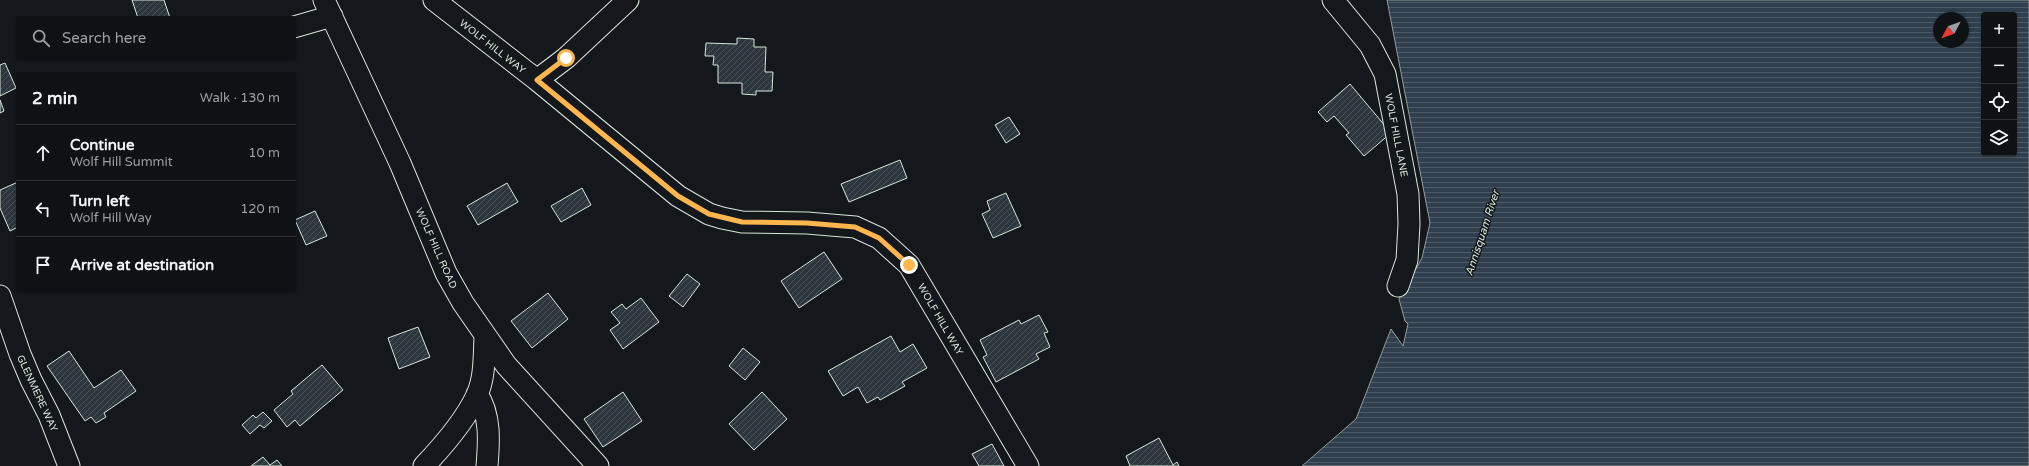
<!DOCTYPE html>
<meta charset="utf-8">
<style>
:root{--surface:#0f1215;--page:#1d2022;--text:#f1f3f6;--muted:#9b9ea0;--line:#2f3234}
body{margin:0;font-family:"Varela Round",sans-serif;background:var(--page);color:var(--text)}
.controls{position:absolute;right:12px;top:12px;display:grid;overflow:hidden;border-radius:4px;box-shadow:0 1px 3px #0004}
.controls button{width:36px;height:36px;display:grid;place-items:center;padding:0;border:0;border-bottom:1px solid var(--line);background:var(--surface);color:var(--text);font:20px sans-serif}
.compass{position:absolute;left:1933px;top:12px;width:36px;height:36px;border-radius:50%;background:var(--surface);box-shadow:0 1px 3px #0004;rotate:229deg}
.stop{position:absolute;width:12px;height:12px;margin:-9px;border:3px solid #ffb74d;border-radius:50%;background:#fff}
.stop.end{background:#ffb74d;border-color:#fff;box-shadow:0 1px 4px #0008}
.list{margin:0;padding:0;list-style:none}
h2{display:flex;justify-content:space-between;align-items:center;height:52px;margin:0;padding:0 16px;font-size:17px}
h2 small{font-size:13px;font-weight:400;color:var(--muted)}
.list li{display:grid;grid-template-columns:26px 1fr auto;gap:12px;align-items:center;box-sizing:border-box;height:56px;padding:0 16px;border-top:1px solid var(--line)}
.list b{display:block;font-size:15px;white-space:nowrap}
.list p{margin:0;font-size:13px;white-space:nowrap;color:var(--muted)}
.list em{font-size:13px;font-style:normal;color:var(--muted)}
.icon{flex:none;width:22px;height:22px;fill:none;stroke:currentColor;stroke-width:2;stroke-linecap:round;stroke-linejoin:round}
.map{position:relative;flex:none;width:2029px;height:466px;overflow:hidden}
.search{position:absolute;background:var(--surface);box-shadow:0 1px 3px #0004;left:16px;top:16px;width:280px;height:44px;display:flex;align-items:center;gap:10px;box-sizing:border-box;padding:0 14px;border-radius:4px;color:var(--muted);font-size:15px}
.panel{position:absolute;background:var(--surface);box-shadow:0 1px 3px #0004;left:16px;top:72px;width:280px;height:220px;border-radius:4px}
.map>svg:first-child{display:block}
</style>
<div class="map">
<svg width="2029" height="466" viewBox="0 0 2029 466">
<defs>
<pattern id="water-rules" width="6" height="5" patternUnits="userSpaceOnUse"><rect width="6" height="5" fill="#2f3f4d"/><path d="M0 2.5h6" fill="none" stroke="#4c5b66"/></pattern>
<pattern id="building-hatch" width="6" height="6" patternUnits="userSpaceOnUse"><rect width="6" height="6" fill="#2c363c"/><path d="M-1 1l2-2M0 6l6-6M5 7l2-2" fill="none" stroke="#4a5358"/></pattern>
</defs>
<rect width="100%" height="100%" fill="#14181c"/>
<path fill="url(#water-rules)" stroke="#939e99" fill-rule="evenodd" d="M1387,0H2029V466H1302L1356,419L1391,329L1403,346L1408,324L1405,321L1399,299L1422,258L1430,223ZM1984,15H2014V153H1984ZM1939,18H1963V42H1939Z"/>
<path fill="url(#building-hatch)" stroke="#d8e6dc" d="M132,0H164L170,18H138Z
M737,38L754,39V47H766L765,72H773L772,91H756V95L742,94V83H718V65H713L714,56H705L706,43L737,44Z
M5,63L16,88L0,96V65Z
M1350,84L1391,133L1364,156L1346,135L1349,133L1334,116L1327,122L1318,112Z
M0,100L4,111L0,113Z
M1009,117L1020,134L1006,143L995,125Z
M900,160L907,178L849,202L841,184Z
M18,182V227L10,231L0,208V190Z
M507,183L518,202L478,225L467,206Z
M582,188L591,205L561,222L551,206Z
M1006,193L1021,226L993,238L982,214L990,210L987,201Z
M315,211L327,236L306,245L295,220Z
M824,252L842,279L799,308L781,281Z
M687,274L700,284L683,307L669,296Z
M548,293L568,319L532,348L511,321Z
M641,298L659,322L623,349L610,330L620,323L611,312L622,304L626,309Z
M1039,315L1048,332L1044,333L1050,347L1036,354L1039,359L996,382L983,357L987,355L980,340L1019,320L1021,324Z
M418,327L430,357L399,369L388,338Z
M891,336L900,352L913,344L927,368L902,382L905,386L880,400L878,397L867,403L858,387L843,396L828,371Z
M743,348L760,362L745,380L729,366Z
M69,351L94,388L121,370L136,391L104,413L106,417L96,423L91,417L85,421L47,366Z
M322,365L343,390L300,426L295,420L287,427L274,410L293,394L291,391Z
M623,392L642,421L603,447L584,419Z
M762,392L787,419L754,450L729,424Z
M263,412L272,421L264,428L260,425L250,434L242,425L253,415L256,418Z
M1159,438L1173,465L1177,462L1179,466H1130L1126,456Z
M992,444L1004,466H979L972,454Z
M263,457L270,465L277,460L282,466H251Z"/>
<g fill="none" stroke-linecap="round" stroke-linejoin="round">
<defs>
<path id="street" d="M324,0L400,163L446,273L463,303L506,365L598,466
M434,0L537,80L678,196L709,214L722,218L742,222L807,223L855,227L879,238L909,265L1028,466
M1333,0L1370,45L1385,74L1408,194L1409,224L1407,260L1398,286
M294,27L332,16
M537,80L566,58L628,0
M0,296L20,354L31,380L49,415L69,466
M477,394C491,415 489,442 487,466
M424,466C444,445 465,421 477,395C485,377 484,356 485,337"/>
</defs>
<use href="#street" stroke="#d8e6dc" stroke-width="23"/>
<use href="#street" stroke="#14181c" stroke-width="21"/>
</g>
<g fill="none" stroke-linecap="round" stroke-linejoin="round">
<path stroke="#ffb74d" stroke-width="5" d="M566,58L537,80L678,196L709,214L742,222L807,223L855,227L879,238L909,265"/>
</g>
<g text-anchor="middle" stroke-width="3" stroke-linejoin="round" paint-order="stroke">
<g font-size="10" fill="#d8e6dc" stroke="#14181c">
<text transform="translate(493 46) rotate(38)" y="4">WOLF HILL WAY</text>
<text transform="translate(1397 135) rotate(79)" y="4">WOLF HILL LANE</text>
<text transform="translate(437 248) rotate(66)" y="4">WOLF HILL ROAD</text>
<text transform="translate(941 319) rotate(60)" y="4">WOLF HILL WAY</text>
<text transform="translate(38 393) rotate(65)" y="4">GLENMERE WAY</text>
</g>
<g font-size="11" font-style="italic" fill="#d8e6dc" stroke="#14181c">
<text transform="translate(1482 233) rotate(-72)" y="4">Annisquam River</text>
</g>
</g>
</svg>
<div class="controls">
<button>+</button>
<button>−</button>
<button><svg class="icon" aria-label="locate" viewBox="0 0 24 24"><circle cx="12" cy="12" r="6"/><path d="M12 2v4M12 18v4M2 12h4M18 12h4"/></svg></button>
<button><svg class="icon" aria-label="layers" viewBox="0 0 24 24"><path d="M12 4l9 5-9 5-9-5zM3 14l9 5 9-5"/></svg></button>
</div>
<svg class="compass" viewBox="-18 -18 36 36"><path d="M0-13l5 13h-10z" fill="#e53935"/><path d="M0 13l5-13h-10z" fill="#9b9ea0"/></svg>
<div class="stop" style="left:566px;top:58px"></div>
<div class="stop end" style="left:909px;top:265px"></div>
<div class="search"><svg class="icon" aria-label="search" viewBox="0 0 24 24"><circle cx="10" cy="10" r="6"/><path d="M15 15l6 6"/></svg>Search here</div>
<section class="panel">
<h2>2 min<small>Walk · 130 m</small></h2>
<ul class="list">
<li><svg class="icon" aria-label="ahead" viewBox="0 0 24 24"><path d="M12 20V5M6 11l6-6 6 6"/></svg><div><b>Continue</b><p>Wolf Hill Summit</p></div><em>10 m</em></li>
<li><svg class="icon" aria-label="left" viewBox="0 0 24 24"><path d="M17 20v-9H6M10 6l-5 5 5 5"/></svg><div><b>Turn left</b><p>Wolf Hill Way</p></div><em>120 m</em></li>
<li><svg class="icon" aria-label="arrive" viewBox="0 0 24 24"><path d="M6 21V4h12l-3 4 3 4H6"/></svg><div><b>Arrive at destination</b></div></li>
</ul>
</section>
</div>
